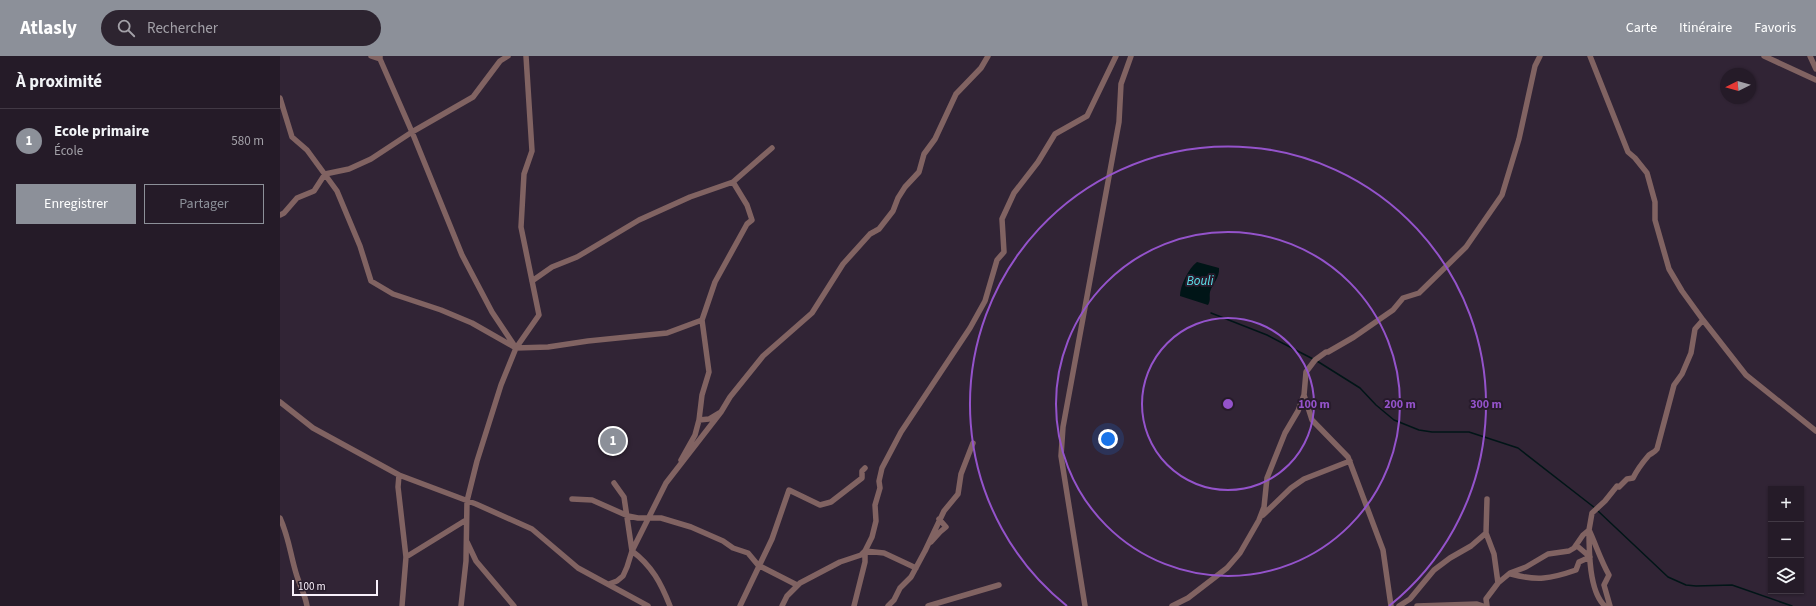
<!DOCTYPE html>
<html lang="fr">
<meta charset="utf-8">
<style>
:root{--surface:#251b28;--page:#2d2430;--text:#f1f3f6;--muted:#a3a1a8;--line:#423945;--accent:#8c9099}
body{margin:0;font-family:"Source Sans 3",sans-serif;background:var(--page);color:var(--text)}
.controls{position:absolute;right:12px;bottom:12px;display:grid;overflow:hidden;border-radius:0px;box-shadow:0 1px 3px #0004}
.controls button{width:36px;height:36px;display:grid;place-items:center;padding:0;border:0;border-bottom:1px solid var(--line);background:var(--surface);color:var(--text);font:20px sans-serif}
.compass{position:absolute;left:1440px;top:12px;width:36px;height:36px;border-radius:50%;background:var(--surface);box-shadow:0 1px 3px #0004;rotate:265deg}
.scale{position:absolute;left:12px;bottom:10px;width:86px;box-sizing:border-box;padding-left:4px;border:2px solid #f8f0fb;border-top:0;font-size:11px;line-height:14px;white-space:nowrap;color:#f8f0fb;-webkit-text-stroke:3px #271b2b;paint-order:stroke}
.you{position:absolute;left:828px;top:383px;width:14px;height:14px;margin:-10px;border:3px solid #fff;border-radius:50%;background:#1a73e8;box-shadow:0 0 0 6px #1a73e833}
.badge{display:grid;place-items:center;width:26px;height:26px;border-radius:50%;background:var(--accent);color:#fff;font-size:13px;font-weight:700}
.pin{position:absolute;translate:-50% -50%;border:2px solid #fff;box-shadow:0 1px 4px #0006}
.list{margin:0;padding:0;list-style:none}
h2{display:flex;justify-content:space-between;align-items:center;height:52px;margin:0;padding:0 16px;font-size:17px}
h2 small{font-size:13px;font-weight:400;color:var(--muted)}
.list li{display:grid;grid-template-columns:26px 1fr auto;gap:12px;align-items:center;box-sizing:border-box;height:64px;padding:0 16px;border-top:1px solid var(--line)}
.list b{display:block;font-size:15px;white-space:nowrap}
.list p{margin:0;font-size:13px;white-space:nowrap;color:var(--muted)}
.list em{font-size:13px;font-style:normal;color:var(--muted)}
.actions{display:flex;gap:8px;padding:12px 16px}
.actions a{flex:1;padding:9px 0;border:1px solid var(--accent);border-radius:0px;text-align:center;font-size:14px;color:var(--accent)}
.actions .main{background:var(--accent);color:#fff}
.icon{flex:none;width:22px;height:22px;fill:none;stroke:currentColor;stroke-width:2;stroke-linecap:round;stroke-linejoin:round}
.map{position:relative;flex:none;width:1536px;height:550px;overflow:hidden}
header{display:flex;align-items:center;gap:24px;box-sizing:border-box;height:56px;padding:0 20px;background:var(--accent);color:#fff}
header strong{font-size:19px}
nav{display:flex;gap:22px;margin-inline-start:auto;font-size:14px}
.search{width:280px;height:36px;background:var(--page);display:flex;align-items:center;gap:10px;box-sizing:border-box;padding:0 14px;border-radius:22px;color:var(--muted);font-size:15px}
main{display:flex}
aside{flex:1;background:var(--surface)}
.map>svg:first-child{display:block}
</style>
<header>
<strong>Atlasly</strong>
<div class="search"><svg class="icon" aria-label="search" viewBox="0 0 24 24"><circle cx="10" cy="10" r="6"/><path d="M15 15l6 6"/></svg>Rechercher</div>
<nav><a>Carte</a><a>Itinéraire</a><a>Favoris</a></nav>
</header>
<main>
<aside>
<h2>À proximité<small></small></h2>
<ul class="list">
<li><span class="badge">1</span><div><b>Ecole primaire</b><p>École</p></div><em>580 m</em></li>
</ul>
<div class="actions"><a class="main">Enregistrer</a><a>Partager</a></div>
</aside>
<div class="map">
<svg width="1536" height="550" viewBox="0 0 1536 550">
<rect width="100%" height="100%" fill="#312435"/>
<path fill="#001517" d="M917,206L939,212C940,222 932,228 930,236C929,241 931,244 928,249L900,240C900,230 908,213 917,206Z"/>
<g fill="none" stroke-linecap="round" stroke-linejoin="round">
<path stroke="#001517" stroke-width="1.5" d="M931,257L987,279L1033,303
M1037,305L1080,332L1096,349L1114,364L1139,374L1152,376H1189L1238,392L1315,452
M1318,455L1388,521L1406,529L1416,530L1452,529L1512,550"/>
<path stroke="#816362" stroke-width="5.5" d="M91,0L100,3
M100,0V3L132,76L182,199L212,256L236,292L221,329L197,405L187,445L186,505L181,550
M1484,0L1536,24
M1530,0L1536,13
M0,42L12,81L27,94L57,135L80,190L91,225L113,238L161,254L192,267L236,292L268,291L308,285L387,277L422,264
M0,159L4,157L17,142L34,135L45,118L69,113L91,103L132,76L193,41L220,5L228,0
M252,225L272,211L297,201L359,164L410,141L453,126L492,92
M1423,264L1466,319L1536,375
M236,292L259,259L241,171L244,118L252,95L246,0
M1024,339L1032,364L1068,401L1103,494L1111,550
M0,346L33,372L119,419L196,448L252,473L298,512L368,550
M419,364L429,363L439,357
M401,404L415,379L419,364L422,339L429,316L422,264L435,226L467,168L472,164L467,149L453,126
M119,419L118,431L126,501L122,550
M334,427L344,441L352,495C372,510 381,527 390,550
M292,443L312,444L348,460L358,462H381L411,471L443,485L453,492L468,497L478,509L517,529
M1207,443L1206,477L1214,498L1218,527L1206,543L1207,550
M983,459L1011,432L1024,423L1070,405
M0,462C9,482 10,497 16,517C19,528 25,538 27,550
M187,486L196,505L234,550
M651,486L660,476L666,471L659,463
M645,495L664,455L678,438L681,418L693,387
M126,501L186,464
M1231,518C1257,525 1270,523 1296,514L1299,506L1310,501L1296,489
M1218,527L1230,517L1246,511L1268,498L1289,495L1294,492L1303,479L1309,474L1312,457L1325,445L1337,430L1339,431L1347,423L1353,422C1357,414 1363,406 1369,399C1372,397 1375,396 1377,393L1394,329L1402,318L1411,297L1415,273L1423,264L1402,235L1389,213L1375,164V146L1367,117L1355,102L1348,96L1310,0
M329,528L337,525L343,520L347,511L352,495L386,427L441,356L450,341L483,300L532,257L563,208L590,178L599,173L613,155L618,142L625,131L639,116L644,98L655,83L676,38L701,12L708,0
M460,550L492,483L509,434L540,449L551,446L582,422V415L585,412
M502,550L507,540L520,527L560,506L581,499L585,495L592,481L596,465L595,449L600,432L599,425L602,412L621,376L690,272L705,245L717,204L724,196L722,163L734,137L758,106L775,78L807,60L836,0
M574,550L585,506V495L604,497L636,512
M608,550L614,544L620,532L631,521L646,493
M648,550L719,529
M805,550L781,400L783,371L839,66L841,28L851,0
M892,550L908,542L947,512L960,497L979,464L984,451L987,422L1005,377L1018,355L1024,339L1026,316L1035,304L1046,296H1048L1074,281L1113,254L1123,242L1139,237L1186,191L1222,139L1239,83L1255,10L1260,0
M1119,550L1130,543L1154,514L1170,502L1191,490L1206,477
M1137,550L1197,548L1203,550
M1325,550C1309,536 1309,495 1309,474C1316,489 1321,505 1329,519L1324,529L1330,550"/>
</g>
<g fill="none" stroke="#9453cb" stroke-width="2">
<circle cx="948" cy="348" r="86"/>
<circle cx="948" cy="348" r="172"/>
<path d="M787 550A258 258 0 1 1 1109 550"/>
</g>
<g text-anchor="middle" stroke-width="4" stroke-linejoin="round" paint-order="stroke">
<g font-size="13" font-style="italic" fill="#5ae1ea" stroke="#271b2b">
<text x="920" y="229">Bouli</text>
</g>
</g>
<circle cx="948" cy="348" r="6" fill="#9453cb" stroke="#271b2b" stroke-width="2"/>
<g font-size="12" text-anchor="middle" font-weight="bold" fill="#9453cb" stroke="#271b2b" stroke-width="4" stroke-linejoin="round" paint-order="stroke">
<text x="1034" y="352">100 m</text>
<text x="1120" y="352">200 m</text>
<text x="1206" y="352">300 m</text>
</g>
</svg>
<div class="controls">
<button>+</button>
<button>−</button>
<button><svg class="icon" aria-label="layers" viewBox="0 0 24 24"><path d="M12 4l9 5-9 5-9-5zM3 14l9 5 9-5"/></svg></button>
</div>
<svg class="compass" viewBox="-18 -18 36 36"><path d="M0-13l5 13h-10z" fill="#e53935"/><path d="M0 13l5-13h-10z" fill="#a3a1a8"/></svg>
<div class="scale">100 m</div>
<div class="you"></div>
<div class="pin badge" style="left:333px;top:385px">1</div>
</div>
</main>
